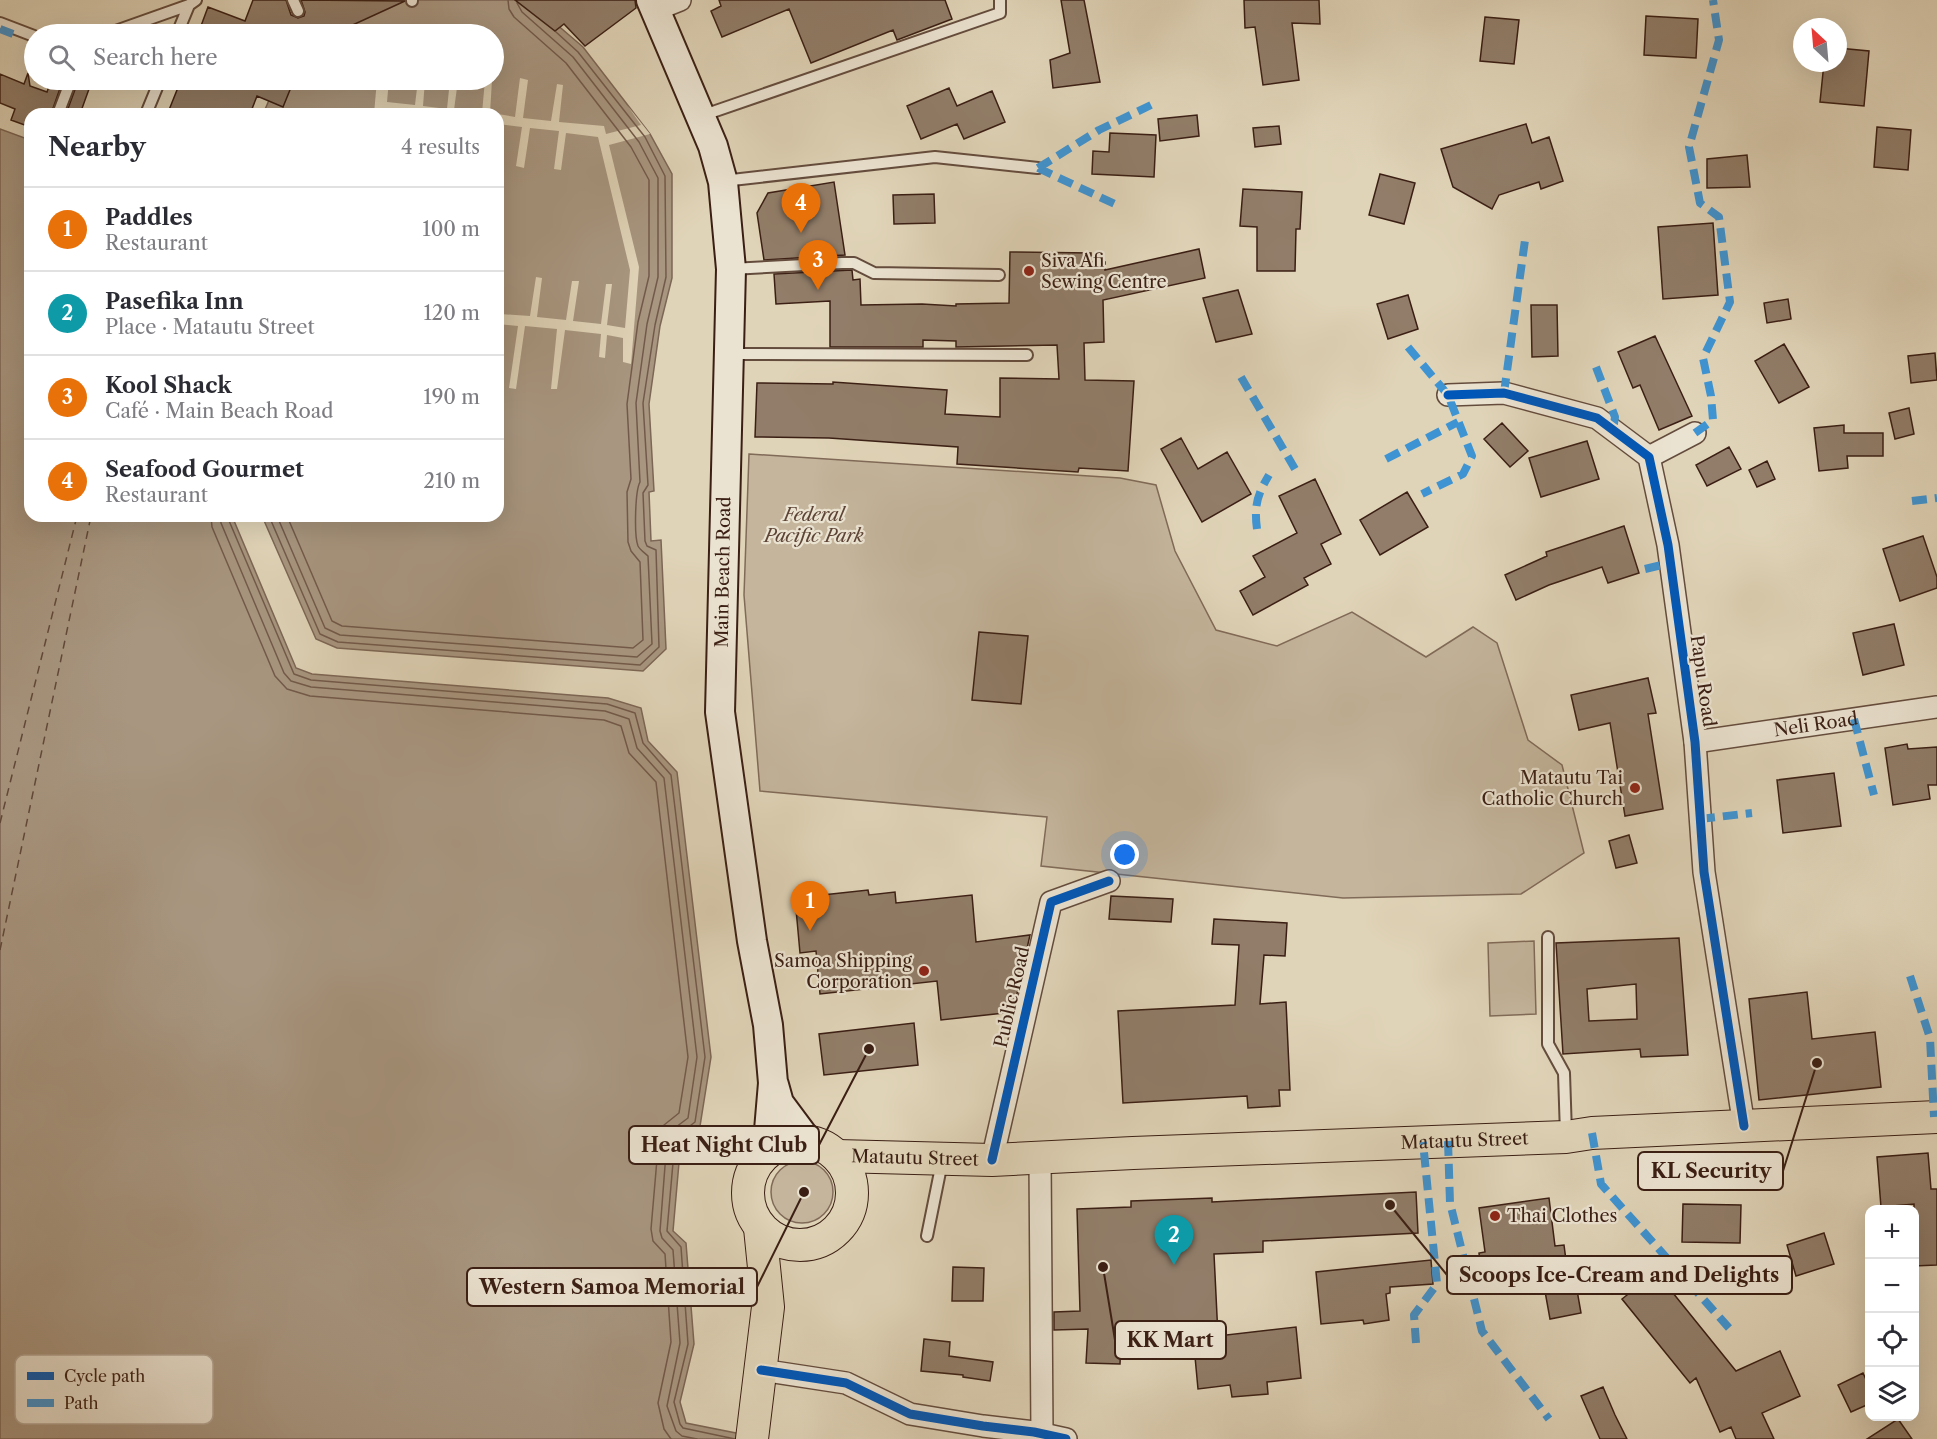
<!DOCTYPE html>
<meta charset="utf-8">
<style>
:root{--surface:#fff;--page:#f2f2f3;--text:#2b2b33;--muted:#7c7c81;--line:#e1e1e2;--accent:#0f766e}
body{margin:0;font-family:"Libre Caslon Text",serif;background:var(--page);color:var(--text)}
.controls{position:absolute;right:18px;bottom:18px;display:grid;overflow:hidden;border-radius:12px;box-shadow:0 6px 24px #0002}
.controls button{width:54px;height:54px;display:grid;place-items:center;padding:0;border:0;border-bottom:2px solid var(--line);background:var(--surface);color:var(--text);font:30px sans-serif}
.compass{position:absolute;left:1793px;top:18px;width:54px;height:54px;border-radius:50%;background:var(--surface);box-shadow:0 6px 24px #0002;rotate:334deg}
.you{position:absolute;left:1125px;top:855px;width:21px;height:21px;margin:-15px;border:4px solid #fff;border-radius:50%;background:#1a73e8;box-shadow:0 0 0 9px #1a73e833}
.badge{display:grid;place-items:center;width:39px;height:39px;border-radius:50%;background:var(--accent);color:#fff;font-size:20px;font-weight:700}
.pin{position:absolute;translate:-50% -50px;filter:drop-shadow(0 2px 3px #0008)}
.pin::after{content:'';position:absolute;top:32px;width:21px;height:18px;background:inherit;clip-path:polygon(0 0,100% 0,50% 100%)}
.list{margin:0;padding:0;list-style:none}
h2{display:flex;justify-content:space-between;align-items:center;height:78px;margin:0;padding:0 24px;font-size:26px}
h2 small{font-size:20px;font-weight:400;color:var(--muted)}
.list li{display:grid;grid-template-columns:39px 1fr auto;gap:18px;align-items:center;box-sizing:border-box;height:84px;padding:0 24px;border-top:2px solid var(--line)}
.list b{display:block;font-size:22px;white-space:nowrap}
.list p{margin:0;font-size:20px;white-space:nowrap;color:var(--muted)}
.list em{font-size:20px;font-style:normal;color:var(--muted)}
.icon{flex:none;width:33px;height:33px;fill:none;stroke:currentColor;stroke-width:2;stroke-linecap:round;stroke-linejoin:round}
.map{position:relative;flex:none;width:1937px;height:1439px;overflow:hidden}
.search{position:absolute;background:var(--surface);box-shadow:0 6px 24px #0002;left:24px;top:24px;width:480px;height:66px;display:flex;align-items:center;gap:15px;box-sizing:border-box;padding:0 21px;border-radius:33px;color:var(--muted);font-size:22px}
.panel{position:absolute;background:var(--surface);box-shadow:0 6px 24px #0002;left:24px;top:108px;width:480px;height:414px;border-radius:18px}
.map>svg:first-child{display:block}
</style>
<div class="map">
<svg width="1937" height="1439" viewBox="0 0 1937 1439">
<rect width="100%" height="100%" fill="#e0d4b8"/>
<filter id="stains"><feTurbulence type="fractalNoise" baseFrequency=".00333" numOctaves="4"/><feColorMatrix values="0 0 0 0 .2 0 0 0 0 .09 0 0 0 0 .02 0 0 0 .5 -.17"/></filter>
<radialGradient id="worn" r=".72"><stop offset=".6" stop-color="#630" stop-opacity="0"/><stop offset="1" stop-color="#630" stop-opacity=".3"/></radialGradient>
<path fill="#c4b59c" stroke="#806a58" stroke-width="1.5" d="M749,454L1120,478L1156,485L1175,551L1216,630L1277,646L1352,612L1426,657L1473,627L1497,643L1528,740L1562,765L1584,853L1521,894L1343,898L1041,866L1047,817L760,791L744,595Z
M1534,941L1536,1014L1490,1016L1488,943Z
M771 1192a31 31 0 1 1 62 0a31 31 0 1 1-62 0Z"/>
<path fill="#a89680" stroke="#7c6655" stroke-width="1.5" d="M342,0H360V2L364,0H528L583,47L650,134L672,174V278L660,326L649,404L654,491L649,492L651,541L661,540L666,649L643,671L337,648L316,639L262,516H498V114H263L277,82L275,80H494V34H295L303,19Z
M0,129L30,140V516H232L296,668L312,674L608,698L641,708L648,741L677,772L711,1057L700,1126L681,1140L673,1231L686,1243L694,1344L680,1402L686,1423L766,1439H0Z"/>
<path fill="#e0d4b8" d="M520,78L528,80L523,118L551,121L557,84L563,85L559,122L604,126L606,134L641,125L627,105L650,134L609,145L639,267L631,364L623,362V338L607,335L605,358L599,357L601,334L565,330L557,389H551L557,329L525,326L516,389L509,388L518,326L498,324V267H504L500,314L530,316L536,277L542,278L537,317L566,320L572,281H579L573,321L601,324L606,284H612L607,325L625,328L630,270L598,137L566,133L561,170L554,169L559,131L530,128L524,168L516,166L522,127L498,124V114L515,117Z
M377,80H389L387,102L415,105L418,80H425L423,106L447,109L450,80H458L454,110L482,113L485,80H492L490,113L495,114H411L387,112L386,114H374Z"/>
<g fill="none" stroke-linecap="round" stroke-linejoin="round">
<path stroke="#725a4a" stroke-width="1.5" d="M211,516L212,527L275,676L287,689L310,696L604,720L621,726L629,753L656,782L688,1057L679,1113L664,1125L659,1136L651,1229L653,1241L665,1254L671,1342L658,1403L664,1429L671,1439
M220,516L221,523L284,673L291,681L311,687L605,711L629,719L637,748L664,778L697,1057L688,1118L672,1130L667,1140L660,1231L662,1238L673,1250L680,1343L667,1406L676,1431L682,1436L697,1439
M227,516L294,674L311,680L607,704L635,713L643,743L671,775L705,1057L695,1122L677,1136L675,1140L667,1231L681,1247L688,1344L674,1402L680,1424L683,1428L735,1439
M269,516L320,634L338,642L640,665L659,647L656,550L647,546L645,541L643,493L648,485L643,403L655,325L666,277L665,176L645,137L578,52L556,32
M277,516L325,628L340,635L637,657L652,644L648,556C645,553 640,550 638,546C634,536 635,491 640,482L636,403L647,324L658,277V178L639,142L573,57L522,12L517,3
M287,516L332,621L342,626L633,648L643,640L640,562L631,551L628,542L627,492L631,479L627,404L638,322L649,276V180L631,147L566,63L514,17L509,9L508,0"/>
<path stroke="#61493a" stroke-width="1.5" stroke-dasharray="8 6" stroke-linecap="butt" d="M0,823L77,516
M0,950L91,516"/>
</g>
<path fill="#917d69" stroke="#3b1f14" stroke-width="1.5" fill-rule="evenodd" d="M253,0H286L291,15L298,18L304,16L305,12L301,0L405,1L333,34H198L208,7L245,21Z
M515,0H635L636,8L585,46L564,24L555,31Z
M719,0H945L952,19L897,40L893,30L811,63L789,9L722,37L711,11L721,6Z
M1061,0H1084L1100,82L1053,88L1050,60L1070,53Z
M1244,0H1319L1320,24L1292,23L1299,80L1263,85L1255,27L1245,28Z
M1646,16L1698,19L1696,58L1644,55Z
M1485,17L1519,20L1514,64L1480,61Z
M1838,48L1869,51L1864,106L1820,102L1824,63H1838Z
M28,73L30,86L47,92L51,80H63L51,114H30V127L11,120L15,109L0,103V74L24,84Z
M181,80H294L283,107L257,96L250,114H182L169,110Z
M77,84L89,89L80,114H66Z
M949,88L957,106L992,91L1005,122L964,139L957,124L921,139L907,106Z
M1197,115L1199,136L1160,141L1158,119Z
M1526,124L1532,143L1549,137L1563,181L1541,189L1539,182L1499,195L1492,209L1453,187L1441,149Z
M1279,126L1281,144L1255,147L1253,128Z
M1877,127L1911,130L1908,170L1874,167Z
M1110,133L1156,135L1154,177L1092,174L1093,151L1109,152Z
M1747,155L1750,187L1707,188V159Z
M1380,174L1415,183L1404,224L1369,215Z
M834,182L845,255L764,260L757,213L768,193Z
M1243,189L1302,192L1300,229H1296L1295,271H1257V227L1240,226Z
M934,194L935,223L894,224L893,195Z
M1713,223L1718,295L1663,299L1658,227Z
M1199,249L1205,278L1103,300L1104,342L1084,343L1085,380L1134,381L1128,471L1079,468L1078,472L957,464L958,447L829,438L755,437L757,383L833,384V382L947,390L945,414L1000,417V378L1059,379L1057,345L956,347V341L923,340V347H830V301L776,304L774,274L852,270L853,280L860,279L861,305L922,304L956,306V304L1009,303L1010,252L1091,253V262H1105V270Z
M1238,290L1252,334L1216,342L1203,298Z
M1408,295L1418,329L1388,339L1377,304Z
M1788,299L1791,319L1767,323L1764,303Z
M1531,305H1557L1558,356L1532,357Z
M1655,336L1692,416L1659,430L1640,385L1633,388L1618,352Z
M1784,344L1809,387L1779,403L1755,361Z
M1935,353L1937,380L1911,383L1908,356Z
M1909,408L1914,434L1895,439L1889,413Z
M1502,423L1528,451L1510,467L1484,439Z
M1844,425V433H1883V456H1847L1848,468L1819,471L1814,428Z
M1181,438L1198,469L1227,452L1251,494L1202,522L1161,449Z
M1587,441L1599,479L1541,497L1529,458Z
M1729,447L1741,469L1707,486L1696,465Z
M1767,461L1775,479L1757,487L1749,470Z
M1315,479L1341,534L1321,544L1331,564L1304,578L1308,585L1253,615L1240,591L1265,577L1253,556L1297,533L1279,496Z
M1407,492L1428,527L1380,555L1360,520Z
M1624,526L1639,573L1608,583L1602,567L1549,585L1516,600L1505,575L1547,556L1546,552Z
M1923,536L1937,577V588L1900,601L1883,549Z
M1894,624L1904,665L1863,675L1853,633Z
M979,632L1028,636L1021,704L972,700Z
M1648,678L1656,713L1648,714L1663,809L1625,816L1610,723L1579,730L1571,695Z
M1907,744L1908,749L1937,747V785H1928L1930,799L1893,805L1885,748Z
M1834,773L1841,826L1783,833L1777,780Z
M1629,835L1637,863L1616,868L1609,841Z
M868,890L869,895L895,892L896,903L972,895L976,942L1030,935L1013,1012L941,1020L937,981L820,994L816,951L800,953L795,898Z
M1111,896L1173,899L1171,922L1109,919Z
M1214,919L1287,923L1285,956L1264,955L1260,1004L1286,1002L1290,1090H1279L1280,1106L1248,1108L1247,1096L1123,1103L1118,1011L1235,1005L1239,945L1212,944Z
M1679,938L1688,1055L1641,1057L1640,1049L1563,1054L1556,943ZM1636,984L1637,1019L1589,1021L1587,989Z
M1807,992L1812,1039L1875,1032L1881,1087L1759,1100L1749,999Z
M914,1023L918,1065L824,1075L819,1034Z
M1928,1153L1931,1189H1937V1265L1914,1266V1204L1881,1207L1877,1157Z
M1416,1192L1418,1233L1263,1241V1252L1214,1254L1218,1336L1296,1327L1301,1378L1267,1382L1268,1394L1232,1397L1230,1385L1198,1389L1193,1335L1121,1339L1120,1364L1086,1363L1088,1329L1054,1330V1312L1080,1311L1077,1209L1131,1207V1201L1212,1198V1202Z
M1549,1198L1555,1246L1564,1245L1570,1291L1577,1290L1581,1313L1550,1319L1541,1269L1482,1278L1479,1253L1485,1252L1479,1208Z
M1683,1204L1741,1205L1740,1243L1682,1242Z
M1824,1233L1834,1264L1796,1276L1787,1245Z
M1431,1260L1433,1284L1390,1287V1293L1386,1294L1389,1320L1364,1324L1363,1320L1321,1324L1316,1272Z
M953,1267L984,1268L983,1301H952Z
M1656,1272L1736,1371L1780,1351L1800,1396L1762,1413L1774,1439H1736L1731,1427L1720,1432L1696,1378L1690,1383L1622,1299Z
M924,1339L950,1342L949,1356L993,1362L990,1381L963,1377V1375L921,1371Z
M1863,1373L1869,1386V1404L1851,1412L1838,1385Z
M1603,1387L1615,1415L1627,1439H1600L1581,1396Z
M1898,1419L1912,1439H1867Z"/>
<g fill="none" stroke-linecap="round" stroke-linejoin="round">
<defs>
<path id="lane" d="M293,0L298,11
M412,1V0
M0,23L34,36
M107,34L189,5
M177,34L189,5L196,0
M58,114L71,80
M146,114L160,80
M701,116L1000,13V0
M723,181L935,157L1038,168
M731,269L842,263H854L874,273L999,275
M729,354L1027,355
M1548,937V1044L1564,1073L1566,1134
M927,1236L941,1167"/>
<g id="street">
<path d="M655,10L680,0"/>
<path d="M1448,395L1504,393L1597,418L1649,457L1668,545L1695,742L1704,872L1744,1126"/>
<path d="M1649,457L1695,433"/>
<path id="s1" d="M1695,742L1937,707"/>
<path d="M1040,1158L1042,1434"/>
<path d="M992,1160L1051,902L1109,881"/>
<path d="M761,1370L846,1383L910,1414L983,1426L1034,1432L1066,1439"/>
</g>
<path id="secondary" d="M651,0L713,146L723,182L731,269L720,712L752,941L768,1025L773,1083L767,1154
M774,1085L779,1103L808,1142"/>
<g id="primary">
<circle cx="800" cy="1193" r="52"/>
<path id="s2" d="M837,1156L992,1160L1133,1153L1566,1137L1592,1133L1937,1117"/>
<path d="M752,1439L768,1307L760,1228"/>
</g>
</defs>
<use href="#lane" stroke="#644c3d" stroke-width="14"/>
<use href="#street" stroke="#644c3d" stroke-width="24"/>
<use href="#secondary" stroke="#3b1f14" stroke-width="32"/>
<use href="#primary" stroke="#3b1f14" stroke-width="34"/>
<use href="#lane" stroke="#ebe3d1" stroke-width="10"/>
<use href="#street" stroke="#ebe3d1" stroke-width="21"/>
<use href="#secondary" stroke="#ebe3d1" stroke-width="28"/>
<use href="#primary" stroke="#e0d4b8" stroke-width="32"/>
<path stroke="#3e94d3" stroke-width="8" stroke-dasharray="15 8" stroke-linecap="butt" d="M0,29L13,34
M1038,168L1099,130L1151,105
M1038,168L1119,206
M1408,347L1448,395L1472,456L1463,474L1422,494
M1596,367L1615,417L1613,430
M1241,377L1295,469
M1504,393L1525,240
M1695,433L1713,420L1711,396L1703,358L1730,302L1719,217L1700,203L1689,147L1719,40L1713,0
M1386,459L1458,422
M1912,501L1937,498
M1257,529C1254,506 1257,495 1269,475
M1645,569L1670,563
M1854,719L1874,795
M1700,819L1752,813
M1910,976L1930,1038L1934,1117
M1592,1133L1601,1184L1729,1328
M1448,1141L1450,1203L1482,1331L1549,1419
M1416,1343L1414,1315L1437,1284L1423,1142"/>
<defs>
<path id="cycleway" d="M1448,395L1504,393L1597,418L1649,457L1668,545L1695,742L1704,872L1744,1126
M992,1160L1051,902L1109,881
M761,1370L846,1383L910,1414L983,1426L1034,1432L1066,1439"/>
</defs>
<use href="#cycleway" stroke="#ebe3d1" stroke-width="13"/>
<use href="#cycleway" stroke="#0057b8" stroke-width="9"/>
</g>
<g fill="#8f2418" stroke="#ebe3d1" stroke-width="2">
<circle cx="1029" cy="271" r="6"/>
<circle cx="1635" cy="788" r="6"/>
<circle cx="924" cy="971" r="6"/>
<circle cx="1495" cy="1216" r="6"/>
</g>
<g text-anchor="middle" stroke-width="4.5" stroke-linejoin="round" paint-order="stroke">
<g font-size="18" fill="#3b1f14" stroke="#ebe3d1" text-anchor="start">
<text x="1041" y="267">Siva Afi<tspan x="1041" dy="21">Sewing Centre</tspan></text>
<text x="1623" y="784" text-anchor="end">Matautu Tai<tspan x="1623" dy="21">Catholic Church</tspan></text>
<text x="912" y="967" text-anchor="end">Samoa Shipping<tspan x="912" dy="21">Corporation</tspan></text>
<text x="1507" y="1222">Thai Clothes</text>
</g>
<g font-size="18" font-style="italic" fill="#5d4436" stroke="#ebe3d1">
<text x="814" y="521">Federal<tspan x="814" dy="21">Pacific Park</tspan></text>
</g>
<g font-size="18" fill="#3b1f14" stroke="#ebe3d1">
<text transform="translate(723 572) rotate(-89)" y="6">Main Beach Road</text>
<text transform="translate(1703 681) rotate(82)" y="6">Papu Road</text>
<text dy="6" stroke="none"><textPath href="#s1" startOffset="122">Neli Road</textPath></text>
<text transform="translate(1012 997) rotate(-77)" y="6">Public Road</text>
<text dy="6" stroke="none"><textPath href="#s2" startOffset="628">Matautu Street</textPath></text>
<text dy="6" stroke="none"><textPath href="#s2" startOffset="78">Matautu Street</textPath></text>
</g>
</g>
<rect x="15" y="1355" width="198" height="69" rx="9" fill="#ebe3d1" stroke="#b6a898" stroke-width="1.5"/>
<rect x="27" y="1372" width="27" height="8" fill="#0057b8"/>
<rect x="27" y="1399" width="27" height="8" fill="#3e94d3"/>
<g font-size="16" fill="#3b1f14">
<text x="64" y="1382">Cycle path</text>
<text x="64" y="1409">Path</text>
</g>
<path fill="none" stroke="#3b1f14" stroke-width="2" d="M869 1049L819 1145M1817 1063L1783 1171M1390 1205L1447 1275M804 1192L757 1287M1103 1267L1115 1340"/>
<g fill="#3b1f14" stroke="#ebe3d1" stroke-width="2">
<circle cx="869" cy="1049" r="6"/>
<circle cx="1817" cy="1063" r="6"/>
<circle cx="1390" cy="1205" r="6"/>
<circle cx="804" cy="1192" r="6"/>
<circle cx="1103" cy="1267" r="6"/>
</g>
<g fill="#ebe3d1" stroke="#3b1f14" stroke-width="2">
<rect x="629" y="1126" width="190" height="38" rx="6"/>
<rect x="1638" y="1152" width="145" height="38" rx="6"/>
<rect x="1447" y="1256" width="345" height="38" rx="6"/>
<rect x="467" y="1268" width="290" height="38" rx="6"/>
<rect x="1115" y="1321" width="111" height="38" rx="6"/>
</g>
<g font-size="20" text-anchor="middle" font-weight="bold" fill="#3b1f14">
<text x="724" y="1152">Heat Night Club</text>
<text x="1711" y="1178">KL Security</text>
<text x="1619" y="1282">Scoops Ice-Cream and Delights</text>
<text x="612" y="1294">Western Samoa Memorial</text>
<text x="1170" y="1347">KK Mart</text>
</g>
<rect width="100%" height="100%" filter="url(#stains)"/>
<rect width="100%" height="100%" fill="url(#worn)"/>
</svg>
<div class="controls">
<button>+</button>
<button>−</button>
<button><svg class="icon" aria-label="locate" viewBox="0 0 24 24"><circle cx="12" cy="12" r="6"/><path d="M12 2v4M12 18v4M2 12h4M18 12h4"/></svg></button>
<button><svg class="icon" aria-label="layers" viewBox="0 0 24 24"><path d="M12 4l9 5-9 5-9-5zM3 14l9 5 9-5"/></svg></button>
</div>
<svg class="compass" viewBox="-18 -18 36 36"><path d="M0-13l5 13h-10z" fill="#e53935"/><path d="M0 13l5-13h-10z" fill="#7c7c81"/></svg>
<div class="you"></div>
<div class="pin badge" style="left:810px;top:931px;background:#e8710a">1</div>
<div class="pin badge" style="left:1174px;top:1265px;background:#0f9aa8">2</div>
<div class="pin badge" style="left:818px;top:290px;background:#e8710a">3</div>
<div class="pin badge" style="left:801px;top:233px;background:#e8710a">4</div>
<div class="search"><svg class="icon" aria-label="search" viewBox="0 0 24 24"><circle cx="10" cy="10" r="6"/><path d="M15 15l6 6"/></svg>Search here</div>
<section class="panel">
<h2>Nearby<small>4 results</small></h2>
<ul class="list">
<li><span class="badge" style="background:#e8710a">1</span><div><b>Paddles</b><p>Restaurant</p></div><em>100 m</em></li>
<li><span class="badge" style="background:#0f9aa8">2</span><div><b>Pasefika Inn</b><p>Place · Matautu Street</p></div><em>120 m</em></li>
<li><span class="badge" style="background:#e8710a">3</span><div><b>Kool Shack</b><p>Café · Main Beach Road</p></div><em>190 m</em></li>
<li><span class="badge" style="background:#e8710a">4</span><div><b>Seafood Gourmet</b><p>Restaurant</p></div><em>210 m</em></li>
</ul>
</section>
</div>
